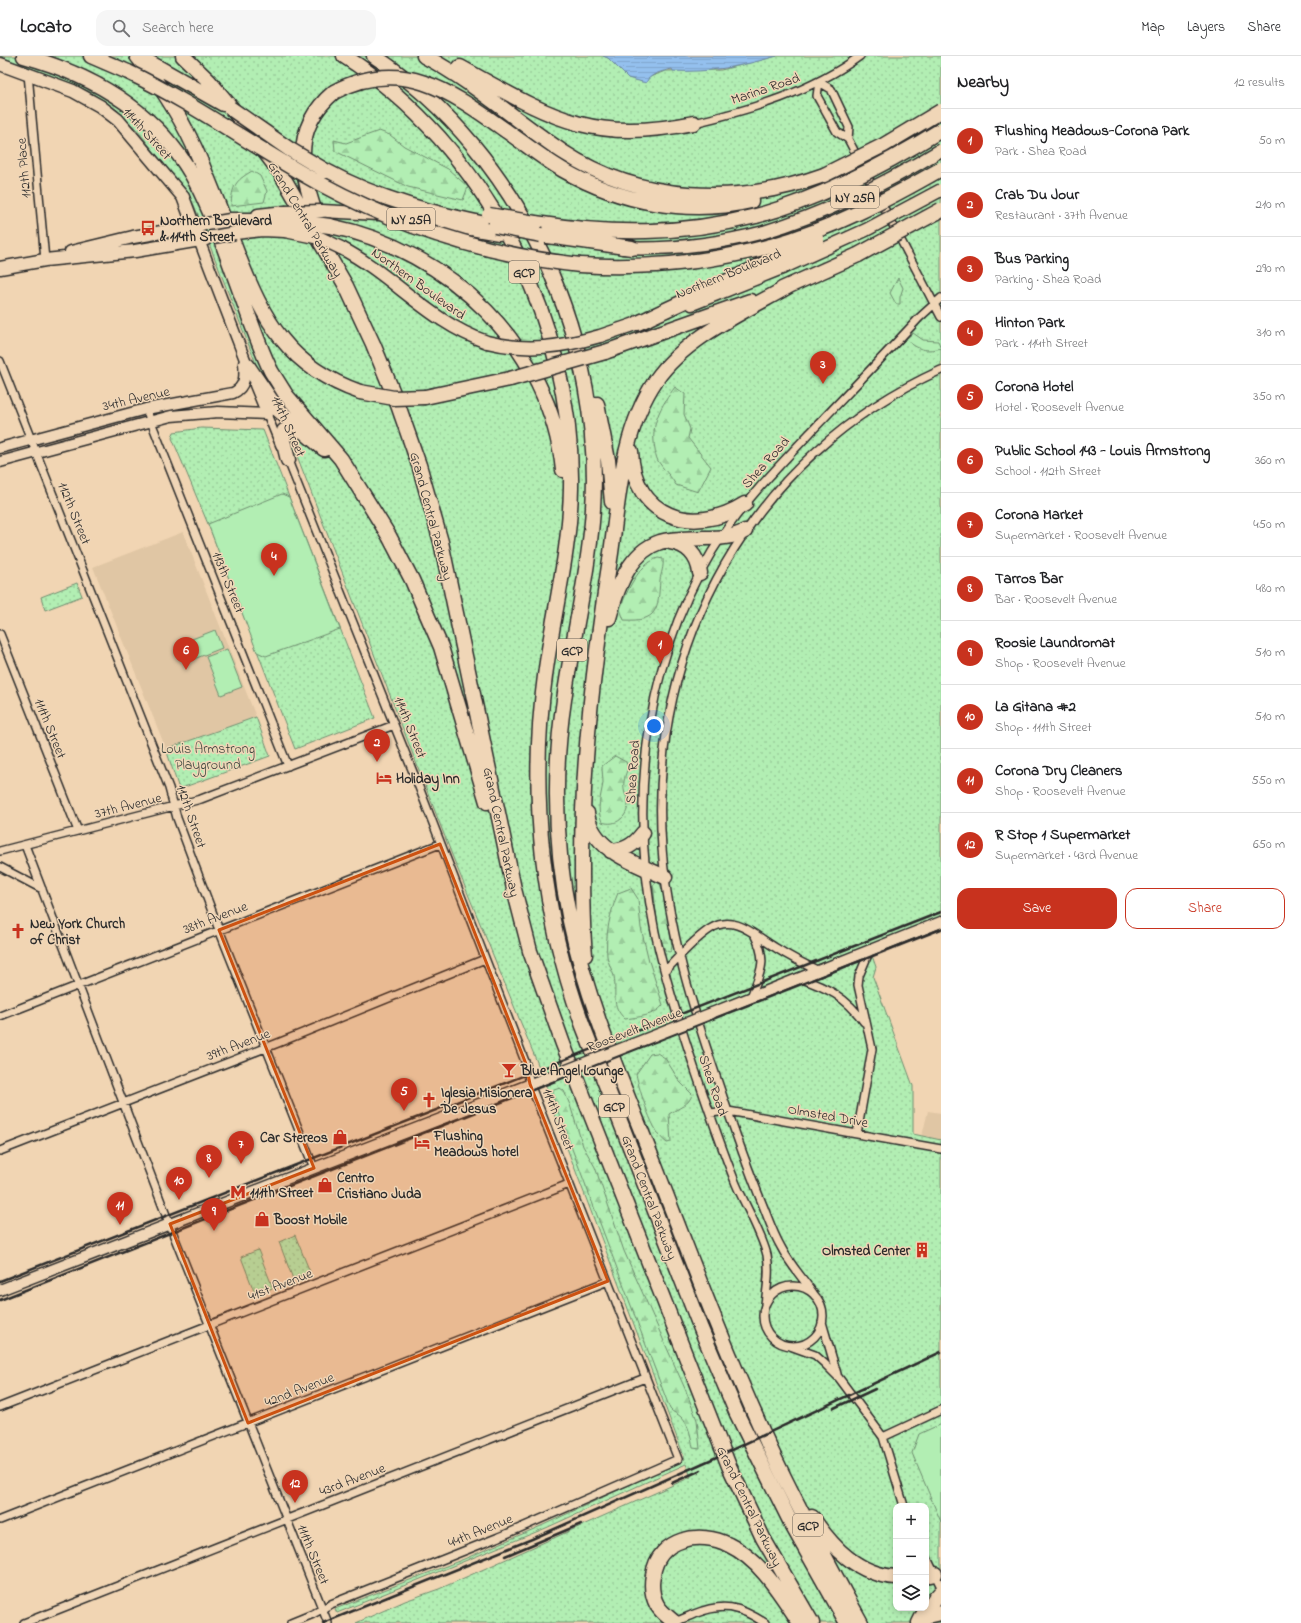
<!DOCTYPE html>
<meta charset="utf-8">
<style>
:root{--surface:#fff;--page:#f6f6f6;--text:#202124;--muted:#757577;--line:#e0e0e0;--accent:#c8321e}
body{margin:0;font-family:"Indie Flower",sans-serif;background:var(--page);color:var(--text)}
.controls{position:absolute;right:12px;bottom:12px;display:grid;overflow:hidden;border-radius:8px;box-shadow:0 2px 6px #0003}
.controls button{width:36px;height:36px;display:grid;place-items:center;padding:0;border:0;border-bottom:1px solid var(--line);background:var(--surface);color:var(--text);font:20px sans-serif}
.you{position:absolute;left:654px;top:670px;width:14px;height:14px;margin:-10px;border:3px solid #fff;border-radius:50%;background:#1a73e8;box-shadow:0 0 0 6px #1a73e833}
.badge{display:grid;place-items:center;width:26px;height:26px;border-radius:50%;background:var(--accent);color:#fff;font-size:13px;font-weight:700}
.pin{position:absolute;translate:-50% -33px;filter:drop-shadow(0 1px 2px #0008)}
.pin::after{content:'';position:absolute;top:21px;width:14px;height:12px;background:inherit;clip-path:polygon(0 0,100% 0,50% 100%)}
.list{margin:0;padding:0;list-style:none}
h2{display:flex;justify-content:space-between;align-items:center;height:52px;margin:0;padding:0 16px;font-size:17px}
h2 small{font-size:13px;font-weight:400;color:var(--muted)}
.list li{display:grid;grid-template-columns:26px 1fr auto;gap:12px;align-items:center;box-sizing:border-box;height:64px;padding:0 16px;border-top:1px solid var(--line)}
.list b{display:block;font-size:15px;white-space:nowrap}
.list p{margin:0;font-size:13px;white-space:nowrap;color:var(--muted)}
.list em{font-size:13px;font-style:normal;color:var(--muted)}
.actions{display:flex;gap:8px;padding:12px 16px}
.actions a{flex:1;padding:9px 0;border:1px solid var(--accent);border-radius:12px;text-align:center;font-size:14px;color:var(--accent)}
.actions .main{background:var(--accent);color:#fff}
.icon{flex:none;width:22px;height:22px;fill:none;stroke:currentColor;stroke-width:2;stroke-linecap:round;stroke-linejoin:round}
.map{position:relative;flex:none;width:941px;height:1567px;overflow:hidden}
header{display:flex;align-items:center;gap:24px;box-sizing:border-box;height:56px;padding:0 20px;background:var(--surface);border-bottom:1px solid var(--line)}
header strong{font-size:19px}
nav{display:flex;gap:22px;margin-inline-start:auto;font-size:14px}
.search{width:280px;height:36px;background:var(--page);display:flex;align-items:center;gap:10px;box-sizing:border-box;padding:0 14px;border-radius:12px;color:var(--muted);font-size:15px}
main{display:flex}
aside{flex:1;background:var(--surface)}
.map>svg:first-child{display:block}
</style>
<header>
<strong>Locato</strong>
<div class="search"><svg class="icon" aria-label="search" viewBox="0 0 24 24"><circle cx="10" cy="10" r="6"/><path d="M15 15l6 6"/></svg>Search here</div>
<nav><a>Map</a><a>Layers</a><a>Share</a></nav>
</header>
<main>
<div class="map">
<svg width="941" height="1567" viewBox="0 0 941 1567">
<defs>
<pattern id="grass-dots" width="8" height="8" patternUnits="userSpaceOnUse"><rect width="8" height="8" fill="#b2eeb3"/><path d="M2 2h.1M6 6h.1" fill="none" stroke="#99cc9a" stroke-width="1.8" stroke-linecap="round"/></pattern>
<pattern id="forest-firs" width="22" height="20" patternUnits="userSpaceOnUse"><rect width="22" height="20" fill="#b2eeb3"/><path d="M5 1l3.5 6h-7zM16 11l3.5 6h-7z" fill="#99cc9a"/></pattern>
<pattern id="water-rules" width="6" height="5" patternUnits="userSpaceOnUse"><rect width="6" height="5" fill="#94c0ee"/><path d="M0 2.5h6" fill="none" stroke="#80a5cc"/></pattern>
</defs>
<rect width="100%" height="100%" fill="#f1d5b3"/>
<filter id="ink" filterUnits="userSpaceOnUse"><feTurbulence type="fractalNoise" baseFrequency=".025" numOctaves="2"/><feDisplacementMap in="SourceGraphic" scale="8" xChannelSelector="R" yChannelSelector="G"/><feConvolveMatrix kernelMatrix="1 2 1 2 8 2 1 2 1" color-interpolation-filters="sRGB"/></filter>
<g filter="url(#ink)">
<path fill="#e0c6a4" d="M183,476L256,661L166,693L93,511Z
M928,1055L941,1057V1084L922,1080Z"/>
<path fill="url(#grass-dots)" stroke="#6e8c6f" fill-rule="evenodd" d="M0,0H603L608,2L628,22L645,26L650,21L665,15L721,14L777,0H941V866L870,894L876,911L873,921L913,1030V1078L941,1084V1567H356L405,1545L439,1533L691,1421L686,1408L546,1472L337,1557L335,1553L464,1503L541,1470L685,1403L545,1034L547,1033L537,1006L454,804L278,351L260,318L194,149L184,133L137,74L116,53L89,35ZM896,1450H926V1552H896Z
M201,372L263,374L375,662L295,693L208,468L172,382L174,376Z
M77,527L82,540L45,554L41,541Z
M256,661L270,700L179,733L166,693Z
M295,1179L310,1216L293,1223L279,1186Z
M258,1194L273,1232L255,1238L241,1201Z"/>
<path fill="url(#forest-firs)" stroke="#6e8c6f" d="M379,75L390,79L404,90L448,113L468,131L463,144L408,131L335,95L334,84L346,87Z
M252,115L260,120L267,135L264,146L231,150C232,130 235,125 252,115Z
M675,331L685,338L684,358L690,373L688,382L711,411L698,436L676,429C671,420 663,413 658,405C656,401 655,396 655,393C650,368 661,350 675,331Z
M658,502L663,503C664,511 661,517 660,524C658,553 658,566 624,564L620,553C627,535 638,509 658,502Z
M615,700L626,706L628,712C625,719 623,726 624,733C624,737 627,741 628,745C629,761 616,771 602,766C596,752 601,741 603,727C603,722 602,716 602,710Z
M657,826L660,828L663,836L672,890L671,895L669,896L665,894C656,875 656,850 653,829Z
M631,832L638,843L641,872L649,905L663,949C655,960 638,961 625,963C610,949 617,938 614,920C612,914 608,907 607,900C605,879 610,856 618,837Z
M657,997L665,1002L680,1026L692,1038C690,1049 678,1052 669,1058L671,1086L667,1087C652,1077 640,1036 636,1018L650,998Z
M560,1032L564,1035L570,1049L583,1090L595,1111L624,1195L686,1335L697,1364L700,1393L693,1392C691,1380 689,1369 681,1361C677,1357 673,1357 670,1353L554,1045L552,1037L554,1034Z"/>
<path fill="#b2eeb3" stroke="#6e8c6f" d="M898,222L903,232L900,241V248H896L890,237Z
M913,277L923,284L938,285L941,292C927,296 917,294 906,283Z
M282,438L289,441L340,573L266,600L257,596L208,468Z
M215,574L222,592L194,603L187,585Z
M227,593L242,631L221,639L206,601Z
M941,1368V1466L912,1397L919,1378Z"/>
<path fill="url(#water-rules)" stroke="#6a84a0" d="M603,0H777C742,10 709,17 673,15L672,13C663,15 649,18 646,27L628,22L608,2Z"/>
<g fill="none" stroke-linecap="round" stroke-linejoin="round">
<defs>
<path id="street" d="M28,18L45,204
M694,67C753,53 811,36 860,0
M848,83L849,71L831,33L819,26L817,40L837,76L848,83L941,261
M0,305L169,732L177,762L216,866L314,1112
M146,353L288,710
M267,358L280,390
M287,402L417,726L526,1008L530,1028L678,1403L504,1479L331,1548L313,1558L291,1567
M0,578L78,775
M25,789L174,1180L328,1567
M0,795L201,743L394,669
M0,811L42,833
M665,915C679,901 693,884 710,873C735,857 755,880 776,892C790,901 804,908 819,915
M799,922C828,932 846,941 864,966
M751,941C761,915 768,905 754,878
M0,960L440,788
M710,1057L728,1055L941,1093
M857,1078L872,993L858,929L859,920L870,894
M0,1095L278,987L485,903
M763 1260a30 30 0 1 1 60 0a30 30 0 1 1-60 0Z
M815,1240C804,1223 790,1209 781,1191C774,1179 769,1165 764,1152C747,1111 732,1068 718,1026C692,950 668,873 662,792C647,587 752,399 941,314
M765,1248C767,1232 770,1215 767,1199C762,1178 745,1149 736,1128C721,1091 708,1052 695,1014C680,968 665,923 655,876C627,740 646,590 726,474C750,439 780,409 809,378C846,339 883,301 919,262L941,242
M822,1266L837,1318
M790,1290L815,1299L824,1307L839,1322L883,1381L904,1450
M0,1351L569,1128
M883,1381L941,1354
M0,1464L608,1225
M926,1500L941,1531
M24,1567L645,1322
M674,1567C680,1563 688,1561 694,1558C723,1546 739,1550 765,1567"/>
<path id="secondary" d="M199,184L249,314
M0,392L146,353L233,337C246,331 245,319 244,307
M0,406L171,360L218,356L267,358L255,329
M712,957L941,866
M0,1234L554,1019"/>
<path id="primary" d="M0,8L73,35L100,50L118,64L183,141L199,184
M322,155L378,158
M258,159L285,156
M402,161L499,178
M235,177L262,174L285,175
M341,192C393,219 430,267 487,286
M622,192C670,194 718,188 764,176
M71,196L133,181L202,169
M0,212L45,204L135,195L206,183
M692,248L782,212
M600,280L647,264"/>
<path id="highway" d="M24,0C92,19 155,55 192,119C209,150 222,185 234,219C246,251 256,284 271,315L286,339L341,403L389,480L412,524L441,591L487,746
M91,0L128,16
M137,0C163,32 185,68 201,106C214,137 226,168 238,199C264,265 288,311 360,336
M183,0L209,25L230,50L280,116L346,230L373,288L398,349L419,409L441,486L514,833L530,895L563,988L729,1410L763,1482L812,1567
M344,0C485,89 574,266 571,432C570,495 553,558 545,620C529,738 542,859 583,970L701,1273L737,1358L792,1469L847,1567
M374,0C523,98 608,289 592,466C587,526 572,584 564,644C553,717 555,792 570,865C588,949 623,1028 654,1107C691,1203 727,1299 770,1392C798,1452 829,1509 861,1567
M424,0C474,26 516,65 563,96C641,147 738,150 824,119
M140,1L223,48
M460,11C549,60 588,88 694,67
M505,74C524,87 542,102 563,114C619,146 687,160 751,145
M326,115C379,144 436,158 495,170
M230,164H285
M319,167C301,120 289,74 334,36
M535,167C612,179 681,179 756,160
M330,170C449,194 550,291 563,414
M541,179L632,192
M580,209C645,213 708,207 771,190
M782,233L858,199
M638,267L777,202
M605,296L750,245
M247,309L277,353L324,393
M425,341L510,323
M597,348L608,404L612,446
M631,395C633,461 693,481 745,448
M288,404L283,384L284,375C289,370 296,372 302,375
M670,486C687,488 698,500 700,517
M609,562C616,534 629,496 660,486C674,482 689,483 703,482C717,482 733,482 745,475
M587,757C592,795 635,807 665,821
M611,795C626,794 634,789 643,777
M585,899C582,868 582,836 582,805C582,701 595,599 611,497C619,439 622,374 656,324C686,281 746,255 791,229
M812,1461C832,1491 858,1519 896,1521
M926,1520L935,1518
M674,1566C668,1561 661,1556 657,1549C652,1540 651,1530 653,1519C658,1482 700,1474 729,1489C761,1504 781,1539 800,1567
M919,1567L926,1553L941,1536
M920,1567L928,1560L941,1557"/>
</defs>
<use href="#street" stroke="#2b2b2b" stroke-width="10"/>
<use href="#secondary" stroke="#2b2b2b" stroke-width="13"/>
<use href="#primary" stroke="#2b2b2b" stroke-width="15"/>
<use href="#highway" stroke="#2b2b2b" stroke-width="17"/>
<use href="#street" stroke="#f0d6b7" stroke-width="7"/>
<use href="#secondary" stroke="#f0d6b7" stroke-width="10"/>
<use href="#primary" stroke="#f0d6b7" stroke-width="12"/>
<use href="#highway" stroke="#f0d6b7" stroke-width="14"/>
<path stroke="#2b2b2b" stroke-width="2.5" d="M0,1225L941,856
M0,1244L941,873
M834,1352L875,1333
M672,1427L701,1414
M505,1500L581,1468
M323,1567L532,1483L710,1404L941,1296"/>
<defs>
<path id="secondary-bridge" d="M554,1019L712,957"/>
<path id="primary-bridge" d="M285,156L322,155
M207,168L230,164
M285,175L320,182L341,192
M764,176C827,157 885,128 941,94
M213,181L235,177
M782,212L866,174L941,134
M487,286C527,296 562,291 600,280"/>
<path id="highway-bridge" d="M128,16C195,48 255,92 319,127C400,171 488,199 580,209
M334,36C402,0 450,35 505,74
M230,52L289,93L326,115
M824,119L884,89L941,55
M489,159L535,167
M756,160C822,142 883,110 941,74
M285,164L330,170
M495,170L541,179
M771,190C831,173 887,144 941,113
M858,199L941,154
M777,202L817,184
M510,323L605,296
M360,336L394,342L425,341"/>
</defs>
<use href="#secondary-bridge" stroke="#2b2b2b" stroke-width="13" stroke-linecap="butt"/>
<use href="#primary-bridge" stroke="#2b2b2b" stroke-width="15" stroke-linecap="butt"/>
<use href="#highway-bridge" stroke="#2b2b2b" stroke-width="17" stroke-linecap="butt"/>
<use href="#secondary-bridge" stroke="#f0d6b7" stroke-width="10"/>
<use href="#primary-bridge" stroke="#f0d6b7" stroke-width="12"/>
<use href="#highway-bridge" stroke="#f0d6b7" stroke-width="14"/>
</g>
</g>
<path fill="#cc5211" fill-opacity="0.2" stroke="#cc5211" stroke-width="3" stroke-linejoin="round" d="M440,788L526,1008L530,1028L608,1225L248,1367L170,1168L314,1112L219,874Z"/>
<defs>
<symbol id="bus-bare" viewBox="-9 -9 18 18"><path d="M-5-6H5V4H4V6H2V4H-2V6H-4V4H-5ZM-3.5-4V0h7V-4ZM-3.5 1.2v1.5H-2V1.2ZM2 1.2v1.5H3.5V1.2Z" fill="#c8321e" stroke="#f0d6b7" stroke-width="2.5" paint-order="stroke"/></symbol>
<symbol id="hotel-bare" viewBox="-9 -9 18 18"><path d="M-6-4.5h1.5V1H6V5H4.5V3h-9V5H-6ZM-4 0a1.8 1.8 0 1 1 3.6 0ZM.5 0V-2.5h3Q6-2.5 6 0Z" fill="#c8321e" stroke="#f0d6b7" stroke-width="2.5" paint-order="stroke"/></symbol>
<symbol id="church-bare" viewBox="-9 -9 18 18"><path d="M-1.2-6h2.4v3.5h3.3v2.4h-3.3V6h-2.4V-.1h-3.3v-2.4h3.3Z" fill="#c8321e" stroke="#f0d6b7" stroke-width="2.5" paint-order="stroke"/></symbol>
<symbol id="bar-bare" viewBox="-9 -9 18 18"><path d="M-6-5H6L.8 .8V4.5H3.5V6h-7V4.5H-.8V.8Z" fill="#c8321e" stroke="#f0d6b7" stroke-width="2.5" paint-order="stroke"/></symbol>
<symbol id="shop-bare" viewBox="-9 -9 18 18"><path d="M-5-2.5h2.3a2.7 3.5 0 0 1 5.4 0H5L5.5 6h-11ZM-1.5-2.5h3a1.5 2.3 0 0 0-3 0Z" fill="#c8321e" stroke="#f0d6b7" stroke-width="2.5" paint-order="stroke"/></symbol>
<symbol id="metro-bare" viewBox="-9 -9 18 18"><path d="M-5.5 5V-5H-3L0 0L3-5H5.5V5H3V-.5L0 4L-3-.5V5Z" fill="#c8321e" stroke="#f0d6b7" stroke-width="2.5" paint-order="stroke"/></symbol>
<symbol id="building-bare" viewBox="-9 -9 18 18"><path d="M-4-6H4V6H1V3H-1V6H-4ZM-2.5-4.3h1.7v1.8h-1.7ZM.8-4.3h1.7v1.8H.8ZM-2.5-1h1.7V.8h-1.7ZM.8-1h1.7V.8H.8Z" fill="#c8321e" stroke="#f0d6b7" stroke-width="2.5" paint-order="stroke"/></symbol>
</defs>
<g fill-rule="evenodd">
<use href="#bus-bare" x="137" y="161" width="22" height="22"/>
<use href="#hotel-bare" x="373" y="711" width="22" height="22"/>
<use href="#church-bare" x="7" y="864" width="22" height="22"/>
<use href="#bar-bare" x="498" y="1003" width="22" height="22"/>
<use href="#church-bare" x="418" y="1033" width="22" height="22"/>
<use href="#shop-bare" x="329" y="1070" width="22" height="22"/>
<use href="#hotel-bare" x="411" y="1076" width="22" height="22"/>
<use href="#shop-bare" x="314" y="1118" width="22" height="22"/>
<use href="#metro-bare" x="227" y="1125" width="22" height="22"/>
<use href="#shop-bare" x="251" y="1152" width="22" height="22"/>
<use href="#building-bare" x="911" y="1183" width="22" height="22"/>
</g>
<g text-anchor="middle" stroke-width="3" stroke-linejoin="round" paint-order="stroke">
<g fill="#f0d6b7" stroke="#665e55" stroke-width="1">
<rect x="831" y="130" width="48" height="22" rx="3"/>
<rect x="387" y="152" width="48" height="22" rx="3"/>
<rect x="509" y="205" width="30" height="22" rx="3"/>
<rect x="557" y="583" width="30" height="22" rx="3"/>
<rect x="599" y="1039" width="30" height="22" rx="3"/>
<rect x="793" y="1458" width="30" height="22" rx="3"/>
</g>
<g font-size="13" font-weight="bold" fill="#2b2b2b">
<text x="855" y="146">NY 25A</text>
<text x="411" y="168">NY 25A</text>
<text x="524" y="221">GCP</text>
<text x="572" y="599">GCP</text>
<text x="614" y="1055">GCP</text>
<text x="808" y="1474">GCP</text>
</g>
<g font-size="14" fill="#2b2b2b" stroke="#f0d6b7">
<text transform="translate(765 32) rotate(-19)" y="5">Marina Road</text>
<text transform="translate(148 77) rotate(48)" y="5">114th Street</text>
<text transform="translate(23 112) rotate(-95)" y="5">112th Place</text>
<text transform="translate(306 163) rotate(59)" y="5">Grand Central Parkway</text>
<text transform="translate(728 217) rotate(-22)" y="5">Northern Boulevard</text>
<text transform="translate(419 227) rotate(36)" y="5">Northern Boulevard</text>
<text transform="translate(136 342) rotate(-13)" y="5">34th Avenue</text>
<text transform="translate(289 370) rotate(66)" y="5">114th Street</text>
<text transform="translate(765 406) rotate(-48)" y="5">Shea Road</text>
<text transform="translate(75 457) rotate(68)" y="5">112th Street</text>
<text transform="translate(432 460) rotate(75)" y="5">Grand Central Parkway</text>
<text transform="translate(229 526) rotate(68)" y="5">113th Street</text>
<text transform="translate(411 671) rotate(68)" y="5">114th Street</text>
<text transform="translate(51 672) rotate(68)" y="5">111th Street</text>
<text transform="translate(632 716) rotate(-86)" y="5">Shea Road</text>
<text transform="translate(128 749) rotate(-14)" y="5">37th Avenue</text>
<text transform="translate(192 760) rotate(71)" y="5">112th Street</text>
<text transform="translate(502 776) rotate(78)" y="5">Grand Central Parkway</text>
<text transform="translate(215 861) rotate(-21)" y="5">38th Avenue</text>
<text transform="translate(634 973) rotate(-21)" y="5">Roosevelt Avenue</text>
<text transform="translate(238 988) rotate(-21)" y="5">39th Avenue</text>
<text transform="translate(714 1029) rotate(71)" y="5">Shea Road</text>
<text transform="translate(828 1059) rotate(10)" y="5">Olmsted Drive</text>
<text transform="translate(559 1063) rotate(69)" y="5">114th Street</text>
<text transform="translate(650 1141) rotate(69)" y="5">Grand Central Parkway</text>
<text transform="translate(280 1228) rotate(-21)" y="5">41st Avenue</text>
<text transform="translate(299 1333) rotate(-21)" y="5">42nd Avenue</text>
<text transform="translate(352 1423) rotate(-21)" y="5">43rd Avenue</text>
<text transform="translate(750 1450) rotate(64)" y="5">Grand Central Parkway</text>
<text transform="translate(480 1474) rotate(-22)" y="5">44th Avenue</text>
<text transform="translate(314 1498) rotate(68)" y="5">111th Street</text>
</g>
<g font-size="14" font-weight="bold" fill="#2b2b2b" stroke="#f0d6b7" text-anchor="start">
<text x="160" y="169">Northern Boulevard<tspan x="160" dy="16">&amp; 114th Street</tspan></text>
<text x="396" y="727">Holiday Inn</text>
<text x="30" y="872">New York Church<tspan x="30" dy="16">of Christ</tspan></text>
<text x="521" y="1019">Blue Angel Lounge</text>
<text x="441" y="1041">Iglesia Misionera<tspan x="441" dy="16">De Jesus</tspan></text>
<text x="434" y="1084">Flushing<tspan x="434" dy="16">Meadows hotel</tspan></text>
<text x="328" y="1086" text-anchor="end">Car Stereos</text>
<text x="337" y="1126">Centro<tspan x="337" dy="16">Cristiano Juda</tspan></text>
<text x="250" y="1141">111th Street</text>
<text x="274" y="1168">Boost Mobile</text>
<text x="910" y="1199" text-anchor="end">Olmsted Center</text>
</g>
<g font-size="14" fill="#3f483f" stroke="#f0d6b7">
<text x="208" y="697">Louis Armstrong<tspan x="208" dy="16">Playground</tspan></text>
</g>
</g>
</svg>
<div class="controls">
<button>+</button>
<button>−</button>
<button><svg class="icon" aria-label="layers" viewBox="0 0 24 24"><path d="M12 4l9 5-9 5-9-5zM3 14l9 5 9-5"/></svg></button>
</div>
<div class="you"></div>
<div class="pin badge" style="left:660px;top:608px">1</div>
<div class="pin badge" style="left:377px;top:706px">2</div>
<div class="pin badge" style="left:823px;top:328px">3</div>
<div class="pin badge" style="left:274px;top:520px">4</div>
<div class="pin badge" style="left:404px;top:1055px">5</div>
<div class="pin badge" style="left:186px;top:614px">6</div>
<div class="pin badge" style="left:241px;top:1108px">7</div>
<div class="pin badge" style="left:209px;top:1122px">8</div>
<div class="pin badge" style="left:214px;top:1175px">9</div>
<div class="pin badge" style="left:179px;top:1144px">10</div>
<div class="pin badge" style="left:120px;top:1169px">11</div>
<div class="pin badge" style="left:295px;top:1447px">12</div>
</div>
<aside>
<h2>Nearby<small>12 results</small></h2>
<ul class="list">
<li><span class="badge">1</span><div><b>Flushing Meadows-Corona Park</b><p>Park · Shea Road</p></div><em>50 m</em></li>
<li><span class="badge">2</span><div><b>Crab Du Jour</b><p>Restaurant · 37th Avenue</p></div><em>210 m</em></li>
<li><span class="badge">3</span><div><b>Bus Parking</b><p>Parking · Shea Road</p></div><em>290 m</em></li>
<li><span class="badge">4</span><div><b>Hinton Park</b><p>Park · 114th Street</p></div><em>310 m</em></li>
<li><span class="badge">5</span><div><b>Corona Hotel</b><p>Hotel · Roosevelt Avenue</p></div><em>350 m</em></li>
<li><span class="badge">6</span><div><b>Public School 143 - Louis Armstrong</b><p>School · 112th Street</p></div><em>360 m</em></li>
<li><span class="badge">7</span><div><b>Corona Market</b><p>Supermarket · Roosevelt Avenue</p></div><em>450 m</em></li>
<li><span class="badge">8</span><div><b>Tarros Bar</b><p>Bar · Roosevelt Avenue</p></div><em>480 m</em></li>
<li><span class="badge">9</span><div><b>Roosie Laundromat</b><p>Shop · Roosevelt Avenue</p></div><em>510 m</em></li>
<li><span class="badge">10</span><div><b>La Gitana #2</b><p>Shop · 111th Street</p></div><em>510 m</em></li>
<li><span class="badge">11</span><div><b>Corona Dry Cleaners</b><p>Shop · Roosevelt Avenue</p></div><em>550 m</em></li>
<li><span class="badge">12</span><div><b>R Stop 1 Supermarket</b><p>Supermarket · 43rd Avenue</p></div><em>650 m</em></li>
</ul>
<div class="actions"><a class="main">Save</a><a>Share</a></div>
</aside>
</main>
